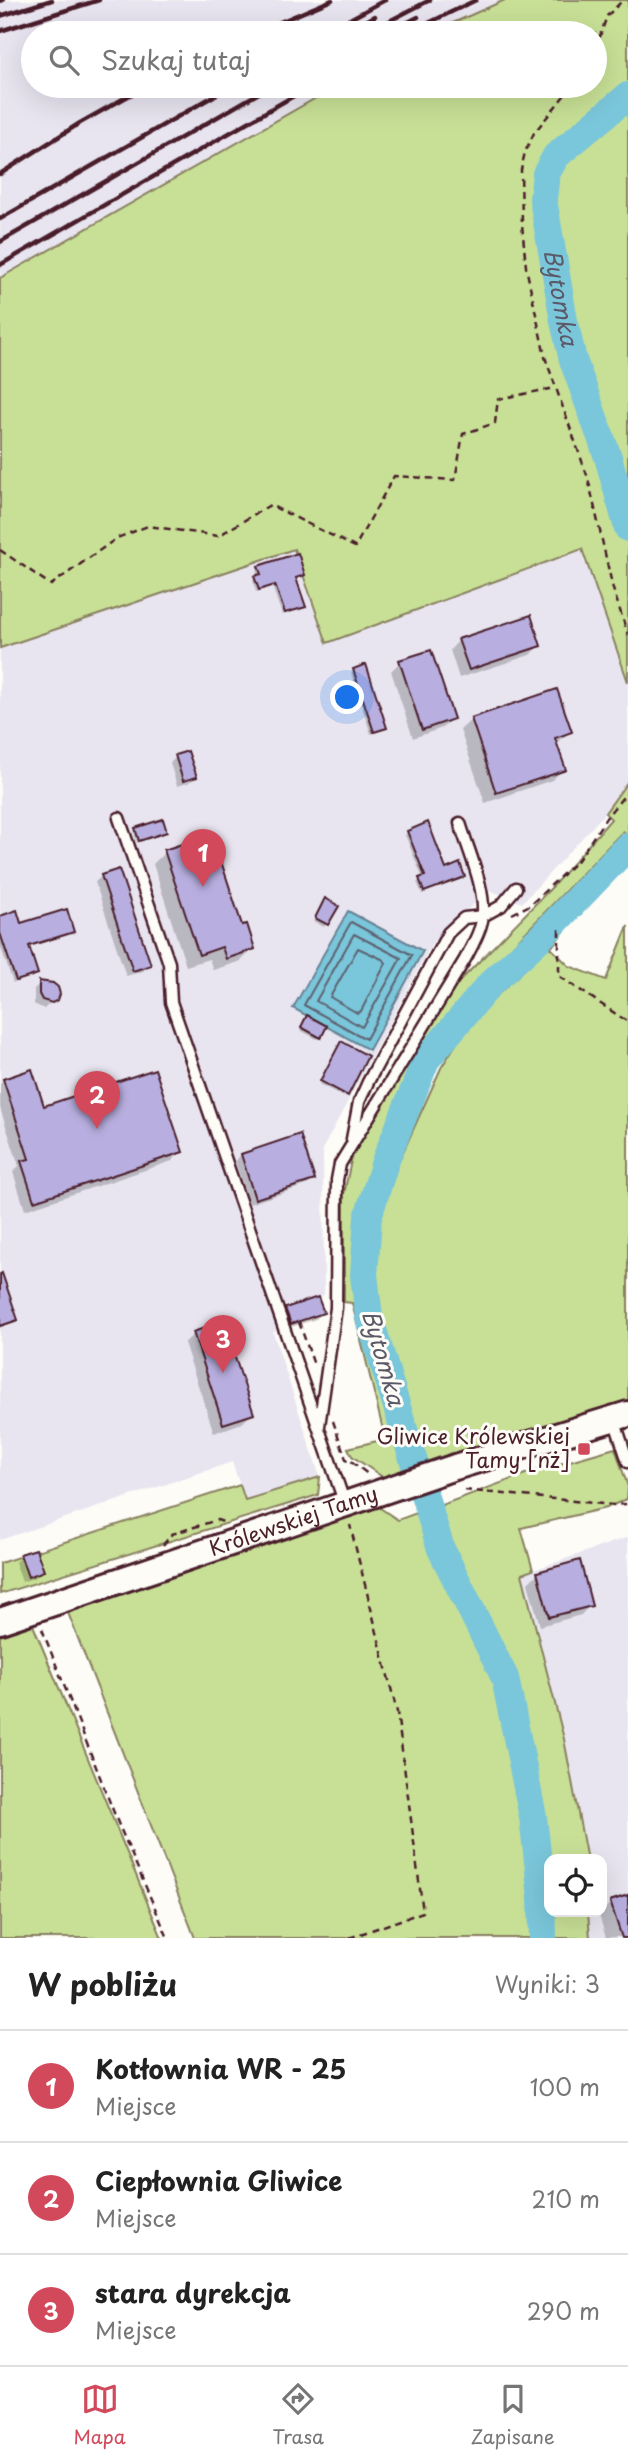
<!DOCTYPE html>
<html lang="pl">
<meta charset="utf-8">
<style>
:root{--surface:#fff;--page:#f2f2f2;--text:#222;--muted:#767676;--line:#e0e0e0;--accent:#d1495b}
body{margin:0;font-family:"Playpen Sans",sans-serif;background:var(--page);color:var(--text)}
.controls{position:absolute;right:21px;bottom:21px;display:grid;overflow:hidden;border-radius:14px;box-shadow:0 7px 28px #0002}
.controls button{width:63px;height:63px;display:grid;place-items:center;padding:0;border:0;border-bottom:2px solid var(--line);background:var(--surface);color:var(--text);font:35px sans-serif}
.you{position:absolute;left:348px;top:698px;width:24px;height:24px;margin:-18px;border:5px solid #fff;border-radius:50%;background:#1a73e8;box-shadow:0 0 0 10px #1a73e833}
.badge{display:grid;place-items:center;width:46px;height:46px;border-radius:50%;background:var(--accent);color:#fff;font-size:23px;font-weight:700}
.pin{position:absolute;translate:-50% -58px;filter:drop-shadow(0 2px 4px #0008)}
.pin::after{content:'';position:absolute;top:37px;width:24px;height:21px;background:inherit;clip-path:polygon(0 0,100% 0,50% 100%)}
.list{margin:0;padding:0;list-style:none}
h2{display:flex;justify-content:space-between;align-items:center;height:91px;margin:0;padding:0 28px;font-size:30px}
h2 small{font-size:23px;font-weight:400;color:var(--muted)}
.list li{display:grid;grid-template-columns:46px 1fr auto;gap:21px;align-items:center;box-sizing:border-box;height:112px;padding:0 28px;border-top:2px solid var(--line)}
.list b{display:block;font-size:26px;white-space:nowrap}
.list p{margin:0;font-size:23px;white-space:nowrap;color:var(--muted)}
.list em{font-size:23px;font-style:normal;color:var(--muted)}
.icon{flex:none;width:38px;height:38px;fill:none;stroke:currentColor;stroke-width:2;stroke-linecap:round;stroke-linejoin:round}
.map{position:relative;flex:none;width:628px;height:1938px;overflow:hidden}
.search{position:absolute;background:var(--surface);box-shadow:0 7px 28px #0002;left:21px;right:21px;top:21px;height:77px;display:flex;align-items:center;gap:18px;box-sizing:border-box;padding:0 24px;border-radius:38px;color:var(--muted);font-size:26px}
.sheet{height:427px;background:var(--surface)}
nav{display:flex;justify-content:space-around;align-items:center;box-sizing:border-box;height:98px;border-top:2px solid var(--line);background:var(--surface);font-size:19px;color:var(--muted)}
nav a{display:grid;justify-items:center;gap:4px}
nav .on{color:var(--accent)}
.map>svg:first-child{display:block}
</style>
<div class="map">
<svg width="628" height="1938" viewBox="0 0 628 1938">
<rect width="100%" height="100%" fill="#fdfcf7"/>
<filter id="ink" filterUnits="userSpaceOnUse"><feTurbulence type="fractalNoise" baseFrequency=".0143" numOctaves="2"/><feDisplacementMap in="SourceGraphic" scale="14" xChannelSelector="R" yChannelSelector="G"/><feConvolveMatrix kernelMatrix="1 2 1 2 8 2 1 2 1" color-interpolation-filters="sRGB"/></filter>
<g filter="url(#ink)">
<path fill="#e8e5f0" d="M0,0H505L430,33H33V86H337L0,278Z
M295,549L327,643L582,549L628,682V781L605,813L522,903L489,890L433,942L323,1148L324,1295L282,1309L283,1329L273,1332L320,1477L245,1500L232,1462L0,1540V648Z
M628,1537V1938H590L588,1912H602V1859H586L564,1739L522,1574Z"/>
<path fill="#c8e096" stroke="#898060" stroke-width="2" d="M505,0H628V682L582,549L327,643L294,549L0,648V278L337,86H595V33H430Z
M628,781V835L623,831L477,983L421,1055L372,1173L357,1240L361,1304L396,1425L383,1430L352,1303L344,1302V1194L352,1156L414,1045L458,983L553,886L611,819L605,813Z
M571,913L577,915L551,948L569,966L606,980L628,926V1404L426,1465L379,1327L374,1297L375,1235L389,1183L441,1068L471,1020L530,964Z
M402,1435L410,1469L384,1478L352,1456L348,1448Z
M615,1448L628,1487L627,1499L606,1508L521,1528L533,1570L522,1574L564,1739L586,1855V1859H549V1869L532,1755L510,1664L457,1556L436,1507L528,1473Z
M320,1477L318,1495L0,1594V1563L240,1485L245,1500Z
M374,1504L398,1520L422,1511L429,1547L500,1685L519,1798L531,1895L533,1938H195L67,1610Z
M33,1625L162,1938H0V1636Z
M551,1912H588L590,1938H552Z"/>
<path fill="#7ac6da" stroke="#678394" stroke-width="2" d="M348,911L423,951L369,1050L293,1008Z"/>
<path fill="#0003" d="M259,568L303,574L295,579L304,606L282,615L272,586L256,592L253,580L258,576L256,570Z
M459,640L539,645L530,655L459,678L450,650Z
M400,662L452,719L442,728L413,738L391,671Z
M354,670L385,727L382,730L371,734L351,673Z
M472,719L570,732L555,744L564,769L552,780L485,803L460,730Z
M176,757L195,777L188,783L177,786L170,763Z
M136,830L165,832L137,843L134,832Z
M408,832L445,871L463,877L422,894L417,882L423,879L405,835Z
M165,852L241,927L253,949L241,961L213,970L209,959L186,966L153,864Z
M102,876L149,965L143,971L126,976L95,882Z
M323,903L336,906L324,927L313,921Z
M0,918L20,925L72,932L69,935L28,947L36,973L13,983L0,945Z
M40,983L57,996L44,1009L34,1004V989Z
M305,1020L319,1037L317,1039L300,1030Z
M339,1046L346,1094L344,1097L319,1084Z
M4,1080L43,1108L181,1152L172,1161L25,1210L13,1172L19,1166L0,1108V1084Z
M241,1155L313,1179L307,1185L249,1204L235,1161Z
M286,1310L322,1313L316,1319L285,1329L280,1316Z
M194,1334L252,1414L242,1423L214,1433L184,1343Z
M21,1556L42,1570L36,1577L22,1582L15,1562Z
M538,1573L590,1605L581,1615L540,1626L528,1583Z
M628,1897V1936L606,1938L599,1915L611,1902Z"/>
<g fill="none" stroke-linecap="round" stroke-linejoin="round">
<path stroke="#5d6271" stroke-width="2" d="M351,922L412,955L366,1039L304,1005Z
M354,934L401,958L362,1027L316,1001Z
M358,948L384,960L386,963L361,1011L357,1013L330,997Z"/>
<g stroke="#7ac6da" stroke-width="28">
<path id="s1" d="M628,96L556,156L546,174L543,199L564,321L573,360L608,457L628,528"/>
<path d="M543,1938L542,1897L533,1817L505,1678L441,1549L369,1317L364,1275L368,1217L386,1159L426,1060L491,983L539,939L628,846"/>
</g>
</g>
<path fill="#b8afe0" stroke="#4a1f2b" stroke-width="2" d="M298,553L305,575L296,578L306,607L285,613L275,585L259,590L254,576L261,574L258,566Z
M531,615L541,646L469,670L458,639Z
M431,650L454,719L422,730L399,660Z
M366,664L387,728L374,732L353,669Z
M557,689L572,732L555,738L566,770L496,793L471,718Z
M188,751L197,777L183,781L175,755Z
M163,819L167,832L139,841L135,828Z
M428,822L446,869L460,863L465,877L424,892L419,878L425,876L407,831Z
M212,834L242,925L247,924L255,949L226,959L222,947L199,955L164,850Z
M119,869L151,965L133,971L101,875Z
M325,898L339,906L328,925L315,918Z
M67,909L74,932L29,946L38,974L16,981L0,933V916L17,910L21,923Z
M39,981L53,983L58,987L60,994L58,1000L52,1003L42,1000L39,994Z
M307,1015L327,1026L321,1038L301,1027Z
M341,1041L368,1056L348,1096L320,1081Z
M32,1069L44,1106L155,1069L183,1152L34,1201L21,1161L29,1159L3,1079Z
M300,1134L315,1180L255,1199L241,1154Z
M2,1273L18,1320L0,1326V1274Z
M318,1297L324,1313L291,1324L285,1308Z
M223,1322L254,1414L223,1424L193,1332Z
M36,1549L44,1571L28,1577L20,1554Z
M580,1560L592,1606L549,1617L537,1572Z
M628,1895V1938H622L610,1901Z"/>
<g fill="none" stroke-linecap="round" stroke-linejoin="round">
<defs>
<path id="service" d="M119,818L169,963L171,1002L345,1504
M352,1139L359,1102L368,1082L448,933L464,918L483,916L501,906L516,888
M614,1419L628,1462
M319,1426L336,1308L337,1180L340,1164L464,961C471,948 479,935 482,921C488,893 468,850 460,823"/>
<g id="tertiary">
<path id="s2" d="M0,1621L455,1467L628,1414"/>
</g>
</defs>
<use href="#service" stroke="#4a1f2b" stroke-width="15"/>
<use href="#tertiary" stroke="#4a1f2b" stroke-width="30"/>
<path stroke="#4a1f2b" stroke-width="2.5" stroke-dasharray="7 5" stroke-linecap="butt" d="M595,50L607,16L623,0
M572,86L534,133L525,152L521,170L522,224L526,267L545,357L588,478L613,589L628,635
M0,550L51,585L117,538L148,526L218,536L270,505L355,547L394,476L455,480L463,434L495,423L498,399L555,388
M512,914L530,905L578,860L608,815L628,791
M559,929V976L628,1022
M299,1322L314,1365
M333,1421L347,1462L351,1461L369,1475
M464,1490L613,1505L628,1504
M163,1545L172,1534L217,1520L226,1523
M42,1629L118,1823L168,1938
M349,1938L423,1912L397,1712L350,1525"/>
<use href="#service" stroke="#fdfcf7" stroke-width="10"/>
<use href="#tertiary" stroke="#fdfcf7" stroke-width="24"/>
<path stroke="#4a1f2b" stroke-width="4.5" d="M0,1L3,0
M0,16L52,0
M0,31L99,0
M254,33L332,0
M324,33L385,0
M344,33L375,16
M366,33L430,0
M387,33L418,17
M408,33L476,0
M0,174L80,123L146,86
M0,219L231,86
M0,242L271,86
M0,265L311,86"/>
</g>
</g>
<rect fill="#d1495b" stroke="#fdfcf7" stroke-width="2.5" x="577" y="1442" width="14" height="14" rx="3.5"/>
<g text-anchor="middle" stroke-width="6" stroke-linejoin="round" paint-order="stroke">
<g font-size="21" fill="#4a1f2b" stroke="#fdfcf7" text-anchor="end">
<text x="570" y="1444">Gliwice Królewskiej<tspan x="570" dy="24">Tamy [nż]</tspan></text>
</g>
<g font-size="21" fill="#4a1f2b" stroke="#fdfcf7">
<text dy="7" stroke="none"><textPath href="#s2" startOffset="310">Królewskiej Tamy</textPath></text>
</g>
<g font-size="23" font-style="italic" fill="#5b5968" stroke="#fdfcf7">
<text dy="8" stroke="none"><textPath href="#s1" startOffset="240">Bytomka</textPath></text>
<text transform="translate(383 1358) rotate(74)" y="8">Bytomka</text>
</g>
</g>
</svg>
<div class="controls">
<button><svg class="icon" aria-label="locate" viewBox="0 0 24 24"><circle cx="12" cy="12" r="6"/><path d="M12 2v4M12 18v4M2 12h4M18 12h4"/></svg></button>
</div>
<div class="you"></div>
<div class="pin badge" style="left:203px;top:887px">1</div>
<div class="pin badge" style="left:97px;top:1129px">2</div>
<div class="pin badge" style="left:223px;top:1373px">3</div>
<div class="search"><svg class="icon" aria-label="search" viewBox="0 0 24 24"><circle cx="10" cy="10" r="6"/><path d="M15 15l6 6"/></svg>Szukaj tutaj</div>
</div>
<section class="sheet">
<h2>W pobliżu<small>Wyniki: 3</small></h2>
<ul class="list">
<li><span class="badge">1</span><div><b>Kotłownia WR - 25</b><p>Miejsce</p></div><em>100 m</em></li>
<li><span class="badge">2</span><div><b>Ciepłownia Gliwice</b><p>Miejsce</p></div><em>210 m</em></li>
<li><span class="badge">3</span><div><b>stara dyrekcja</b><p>Miejsce</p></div><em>290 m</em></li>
</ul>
</section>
<nav>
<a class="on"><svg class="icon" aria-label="map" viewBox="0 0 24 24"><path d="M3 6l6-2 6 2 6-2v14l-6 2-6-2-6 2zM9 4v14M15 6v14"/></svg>Mapa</a>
<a><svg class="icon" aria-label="directions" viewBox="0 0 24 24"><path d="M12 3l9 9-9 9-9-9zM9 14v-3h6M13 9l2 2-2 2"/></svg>Trasa</a>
<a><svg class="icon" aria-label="saved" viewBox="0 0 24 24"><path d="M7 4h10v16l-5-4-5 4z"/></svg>Zapisane</a>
</nav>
